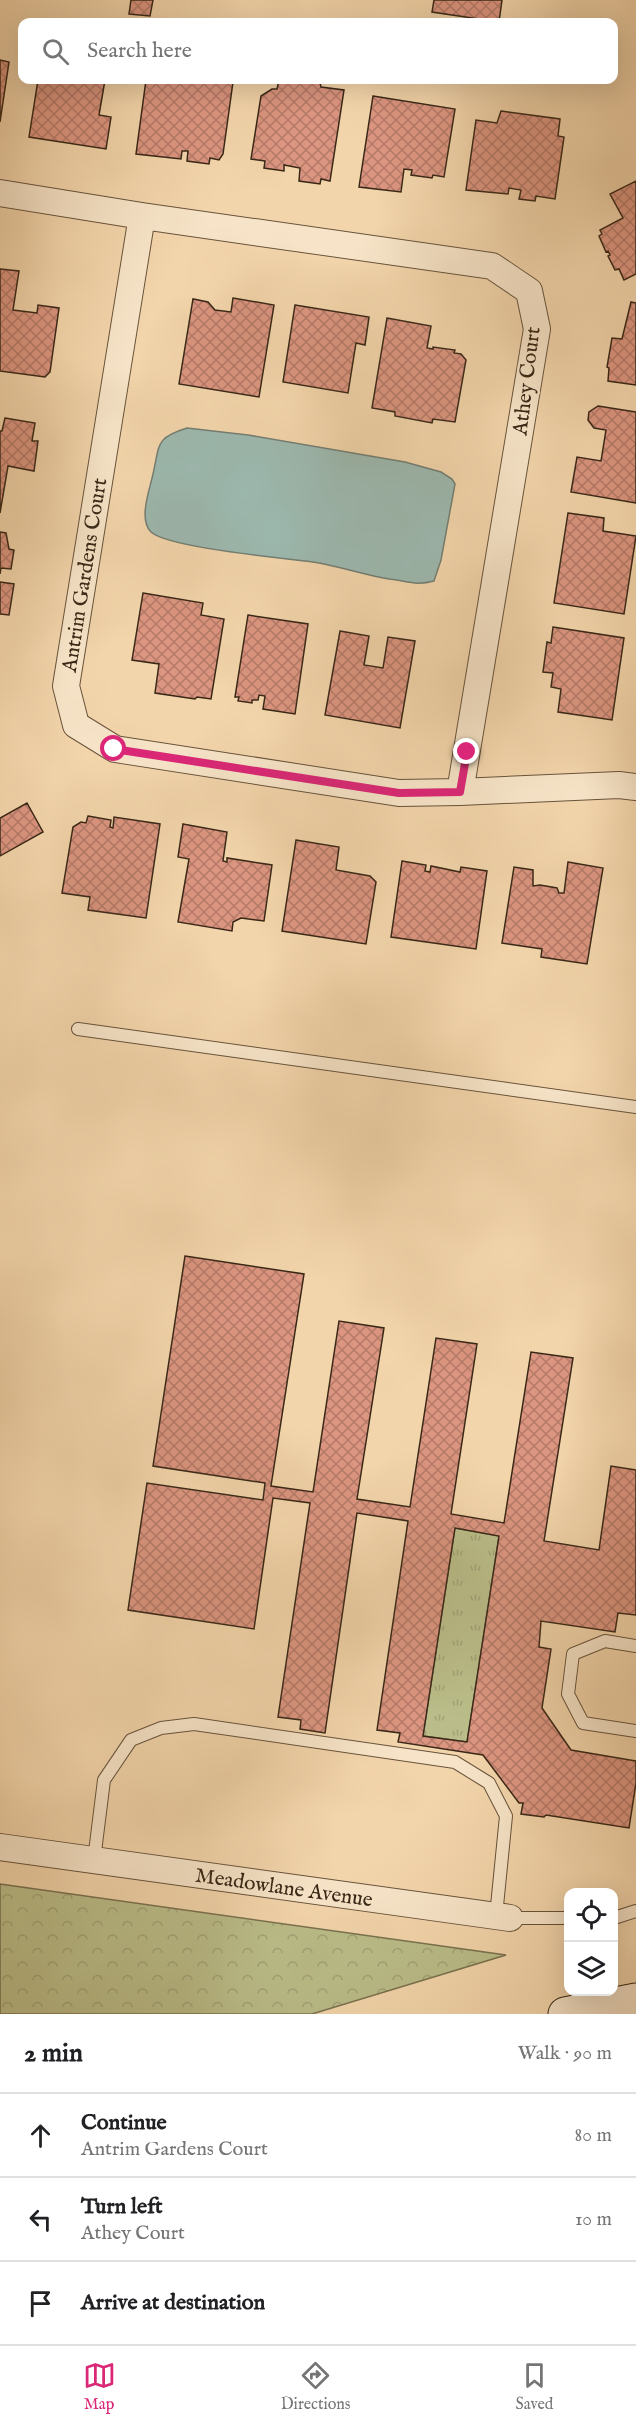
<!DOCTYPE html>
<meta charset="utf-8">
<style>
:root{--surface:#fff;--page:#f2f2f2;--text:#202124;--muted:#757577;--line:#e0e0e0;--accent:#db2777}
body{margin:0;font-family:"IM FELL English",serif;background:var(--page);color:var(--text)}
.controls{position:absolute;right:18px;bottom:18px;display:grid;overflow:hidden;border-radius:12px;box-shadow:0 6px 24px #0002}
.controls button{width:54px;height:54px;display:grid;place-items:center;padding:0;border:0;border-bottom:2px solid var(--line);background:var(--surface);color:var(--text);font:30px sans-serif}
.stop{position:absolute;width:18px;height:18px;margin:-14px;border:4px solid #db2777;border-radius:50%;background:#fff}
.stop.end{background:#db2777;border-color:#fff;box-shadow:0 2px 6px #0008}
.list{margin:0;padding:0;list-style:none}
h2{display:flex;justify-content:space-between;align-items:center;height:78px;margin:0;padding:0 24px;font-size:26px}
h2 small{font-size:20px;font-weight:400;color:var(--muted)}
.list li{display:grid;grid-template-columns:39px 1fr auto;gap:18px;align-items:center;box-sizing:border-box;height:84px;padding:0 24px;border-top:2px solid var(--line)}
.list b{display:block;font-size:22px;white-space:nowrap}
.list p{margin:0;font-size:20px;white-space:nowrap;color:var(--muted)}
.list em{font-size:20px;font-style:normal;color:var(--muted)}
.icon{flex:none;width:33px;height:33px;fill:none;stroke:currentColor;stroke-width:2;stroke-linecap:round;stroke-linejoin:round}
.map{position:relative;flex:none;width:636px;height:2014px;overflow:hidden}
.search{position:absolute;background:var(--surface);box-shadow:0 6px 24px #0002;left:18px;right:18px;top:18px;height:66px;display:flex;align-items:center;gap:15px;box-sizing:border-box;padding:0 21px;border-radius:12px;color:var(--muted);font-size:22px}
.sheet{height:330px;background:var(--surface)}
nav{display:flex;justify-content:space-around;align-items:center;box-sizing:border-box;height:84px;border-top:2px solid var(--line);background:var(--surface);font-size:16px;color:var(--muted)}
nav a{display:grid;justify-items:center;gap:3px}
nav .on{color:var(--accent)}
.map>svg:first-child{display:block}
</style>
<div class="map">
<svg width="636" height="2014" viewBox="0 0 636 2014">
<defs>
<pattern id="grass-tufts" width="24" height="20" patternUnits="userSpaceOnUse" patternTransform="scale(1.5)"><rect width="24" height="20" fill="#babd89"/><path d="M3 7l-1-3M5 7V3M7 7l1-3M15 17l-1-3M17 17v-4M19 17l1-3" fill="none" stroke="#a1a276"/></pattern>
<pattern id="forest-crowns" width="20" height="18" patternUnits="userSpaceOnUse" patternTransform="scale(1.5)"><rect width="20" height="18" fill="#babd89"/><path d="M2 6a3 3 0 1 1 6 0M12 15a3 3 0 1 1 6 0" fill="none" stroke="#a1a276"/></pattern>
<pattern id="building-cross-hatch" width="8" height="8" patternUnits="userSpaceOnUse" patternTransform="scale(1.5)"><rect width="8" height="8" fill="#dc9580"/><path d="M0 0l8 8M0 8l8-8" fill="none" stroke="#b37a68"/></pattern>
</defs>
<rect width="100%" height="100%" fill="#f3d5ab"/>
<filter id="stains"><feTurbulence type="fractalNoise" baseFrequency=".00333" numOctaves="4"/><feColorMatrix values="0 0 0 0 .2 0 0 0 0 .09 0 0 0 0 .02 0 0 0 .5 -.17"/></filter>
<radialGradient id="worn" r=".72"><stop offset=".6" stop-color="#630" stop-opacity="0"/><stop offset="1" stop-color="#630" stop-opacity=".3"/></radialGradient>
<path fill="url(#grass-tufts)" stroke="#7a7250" stroke-width="1.5" d="M455,1528L499,1536L467,1742L423,1736Z"/>
<path fill="url(#forest-crowns)" stroke="#7a7250" stroke-width="1.5" d="M0,1884L506,1955L312,2014H0Z"/>
<path fill="#9cb8ae" stroke="#747e72" stroke-width="1.5" d="M187,428L248,435L405,462L441,472L452,479L455,484L441,560L434,581C415,586 408,581 389,579C364,575 339,566 313,562C284,558 169,548 151,532C138,519 150,489 153,474C160,444 155,438 187,428Z"/>
<path fill="url(#building-cross-hatch)" stroke="#392817" stroke-width="1.5" fill-rule="evenodd" d="M131,0H153L150,16L129,14Z
M434,0H502L499,22L432,12Z
M0,60L9,62L0,122Z
M38,80H105L99,115L111,117L106,149L29,137Z
M146,80H211L233,82L223,154L219,160L210,158L209,164L187,161L188,151H182L181,159L136,154Z
M279,80H298L320,83L321,87L344,90L330,181L321,179L320,184L299,181L300,168L284,165V171L264,168L265,161L251,159L261,96L272,89H277Z
M373,96L455,109L444,177L433,175L432,178L411,175L412,170L404,169L401,192L359,187Z
M501,111L560,119L558,136L564,137L555,199L536,196L535,201L519,199L521,190L509,188L508,194L466,190L476,120L497,123Z
M636,181V274L624,280L619,269L615,270L608,256L610,255L608,251L606,252L599,236L602,234L600,230L623,218L610,194Z
M0,269L19,271L13,310L37,313L38,305L59,308L50,372L45,377L0,371Z
M233,298L274,305L259,397L179,384L193,299L208,302L215,310L231,312Z
M631,302L636,303V385L608,381L609,368L607,367L612,338L622,339Z
M295,305L369,317L365,345L356,343L348,393L283,382Z
M387,318L431,326L427,348L433,349V347L455,350L454,353L461,354L466,360L455,422L433,419L432,423L395,416V412L372,408Z
M598,406L636,412V503L571,492L577,457L601,461L606,430L594,428L588,420L589,412Z
M5,418L35,423L32,441H38L34,471L8,466L0,513V431H2Z
M568,513L604,518L603,531L636,536L624,614L554,603Z
M0,532L6,533L9,549L14,550L11,569L1,568L0,574Z
M0,582L14,584L9,615L0,614Z
M143,593L203,603L201,615L224,619L211,699L197,697L195,699L155,693L159,664L132,660Z
M248,615L308,624L295,714L263,709L265,696L259,695L258,700H252V703L238,701L239,697H235Z
M553,627L624,638L612,720L558,712L561,689L551,687L553,673L543,672L547,642L551,643Z
M340,631L369,636L364,665L383,668L388,637L415,641L400,728L325,715Z
M27,803L43,832L0,856V818Z
M88,816L111,820L110,827L113,828L114,817L160,824L146,918L88,910L90,897L62,893L73,827L81,822L86,823Z
M183,824L227,832L223,861L227,862V858L272,865L264,921L241,918L233,922L232,931L178,922L189,859L178,857Z
M296,840L339,847L336,870L370,876L376,882L366,944L282,931Z
M402,861L426,865L425,871L430,872L431,866L460,872L461,867L487,871L476,949L391,937Z
M568,862L603,868L587,964L541,957L542,949L502,943L514,867L533,870V886L540,885L557,888L559,893H564Z
M185,1256L304,1274L271,1486L313,1492L339,1321L384,1328L357,1499L410,1507L436,1338L477,1344L451,1514L504,1523L531,1352L573,1358L544,1541L599,1550L611,1466L636,1470V1615L618,1613L615,1632L541,1621L539,1647L551,1649L542,1708L571,1750L636,1761V1783L629,1828L546,1815L544,1817L521,1814L523,1803H519L483,1755L398,1742L400,1733L377,1730L408,1521L357,1513L325,1733L300,1729L301,1720L278,1717L310,1503L273,1498L254,1629L128,1610L147,1483L263,1500L265,1483L153,1466ZM455,1528L499,1536L467,1742L423,1736Z"/>
<g fill="none" stroke-linecap="round" stroke-linejoin="round">
<defs>
<path id="lane" d="M78,1029L636,1107
M636,1646L605,1641L573,1654L568,1694L583,1723L636,1731
M94,1860L104,1780L131,1740L161,1728L194,1724L455,1762L489,1783L506,1816L496,1916
M510,1918H568
M614,1918L636,1911"/>
<path id="street" d="M0,193L142,216L66,686L76,725L115,749L399,793L460,792L619,785L636,787
M142,216L492,266L529,291L537,329L460,792
M0,1847L510,1918"/>
<path id="secondary" d="M565,2014L636,2000"/>
</defs>
<use href="#lane" stroke="#68533c" stroke-width="14"/>
<use href="#street" stroke="#68533c" stroke-width="28"/>
<use href="#secondary" stroke="#392817" stroke-width="35"/>
<use href="#lane" stroke="#f7e4c8" stroke-width="12"/>
<use href="#street" stroke="#f7e4c8" stroke-width="26"/>
<use href="#secondary" stroke="#f7e4c8" stroke-width="33"/>
</g>
<g fill="none" stroke-linecap="round" stroke-linejoin="round">
<path stroke="#db2777" stroke-width="8" d="M114,749L399,793L460,792L467,752"/>
</g>
<g text-anchor="middle" stroke-width="4.5" stroke-linejoin="round" paint-order="stroke">
<g font-size="21" fill="#392817" stroke="#f7e4c8">
<text transform="translate(526 381) rotate(-83)" y="7">Athey Court</text>
<text transform="translate(84 575) rotate(-81)" y="7">Antrim Gardens Court</text>
<text transform="translate(284 1887) rotate(8)" y="7">Meadowlane Avenue</text>
</g>
</g>
<rect width="100%" height="100%" filter="url(#stains)"/>
<rect width="100%" height="100%" fill="url(#worn)"/>
</svg>
<div class="controls">
<button><svg class="icon" aria-label="locate" viewBox="0 0 24 24"><circle cx="12" cy="12" r="6"/><path d="M12 2v4M12 18v4M2 12h4M18 12h4"/></svg></button>
<button><svg class="icon" aria-label="layers" viewBox="0 0 24 24"><path d="M12 4l9 5-9 5-9-5zM3 14l9 5 9-5"/></svg></button>
</div>
<div class="stop" style="left:114px;top:749px"></div>
<div class="stop end" style="left:467px;top:752px"></div>
<div class="search"><svg class="icon" aria-label="search" viewBox="0 0 24 24"><circle cx="10" cy="10" r="6"/><path d="M15 15l6 6"/></svg>Search here</div>
</div>
<section class="sheet">
<h2>2 min<small>Walk · 90 m</small></h2>
<ul class="list">
<li><svg class="icon" aria-label="ahead" viewBox="0 0 24 24"><path d="M12 20V5M6 11l6-6 6 6"/></svg><div><b>Continue</b><p>Antrim Gardens Court</p></div><em>80 m</em></li>
<li><svg class="icon" aria-label="left" viewBox="0 0 24 24"><path d="M17 20v-9H6M10 6l-5 5 5 5"/></svg><div><b>Turn left</b><p>Athey Court</p></div><em>10 m</em></li>
<li><svg class="icon" aria-label="arrive" viewBox="0 0 24 24"><path d="M6 21V4h12l-3 4 3 4H6"/></svg><div><b>Arrive at destination</b></div></li>
</ul>
</section>
<nav>
<a class="on"><svg class="icon" aria-label="map" viewBox="0 0 24 24"><path d="M3 6l6-2 6 2 6-2v14l-6 2-6-2-6 2zM9 4v14M15 6v14"/></svg>Map</a>
<a><svg class="icon" aria-label="directions" viewBox="0 0 24 24"><path d="M12 3l9 9-9 9-9-9zM9 14v-3h6M13 9l2 2-2 2"/></svg>Directions</a>
<a><svg class="icon" aria-label="saved" viewBox="0 0 24 24"><path d="M7 4h10v16l-5-4-5 4z"/></svg>Saved</a>
</nav>
